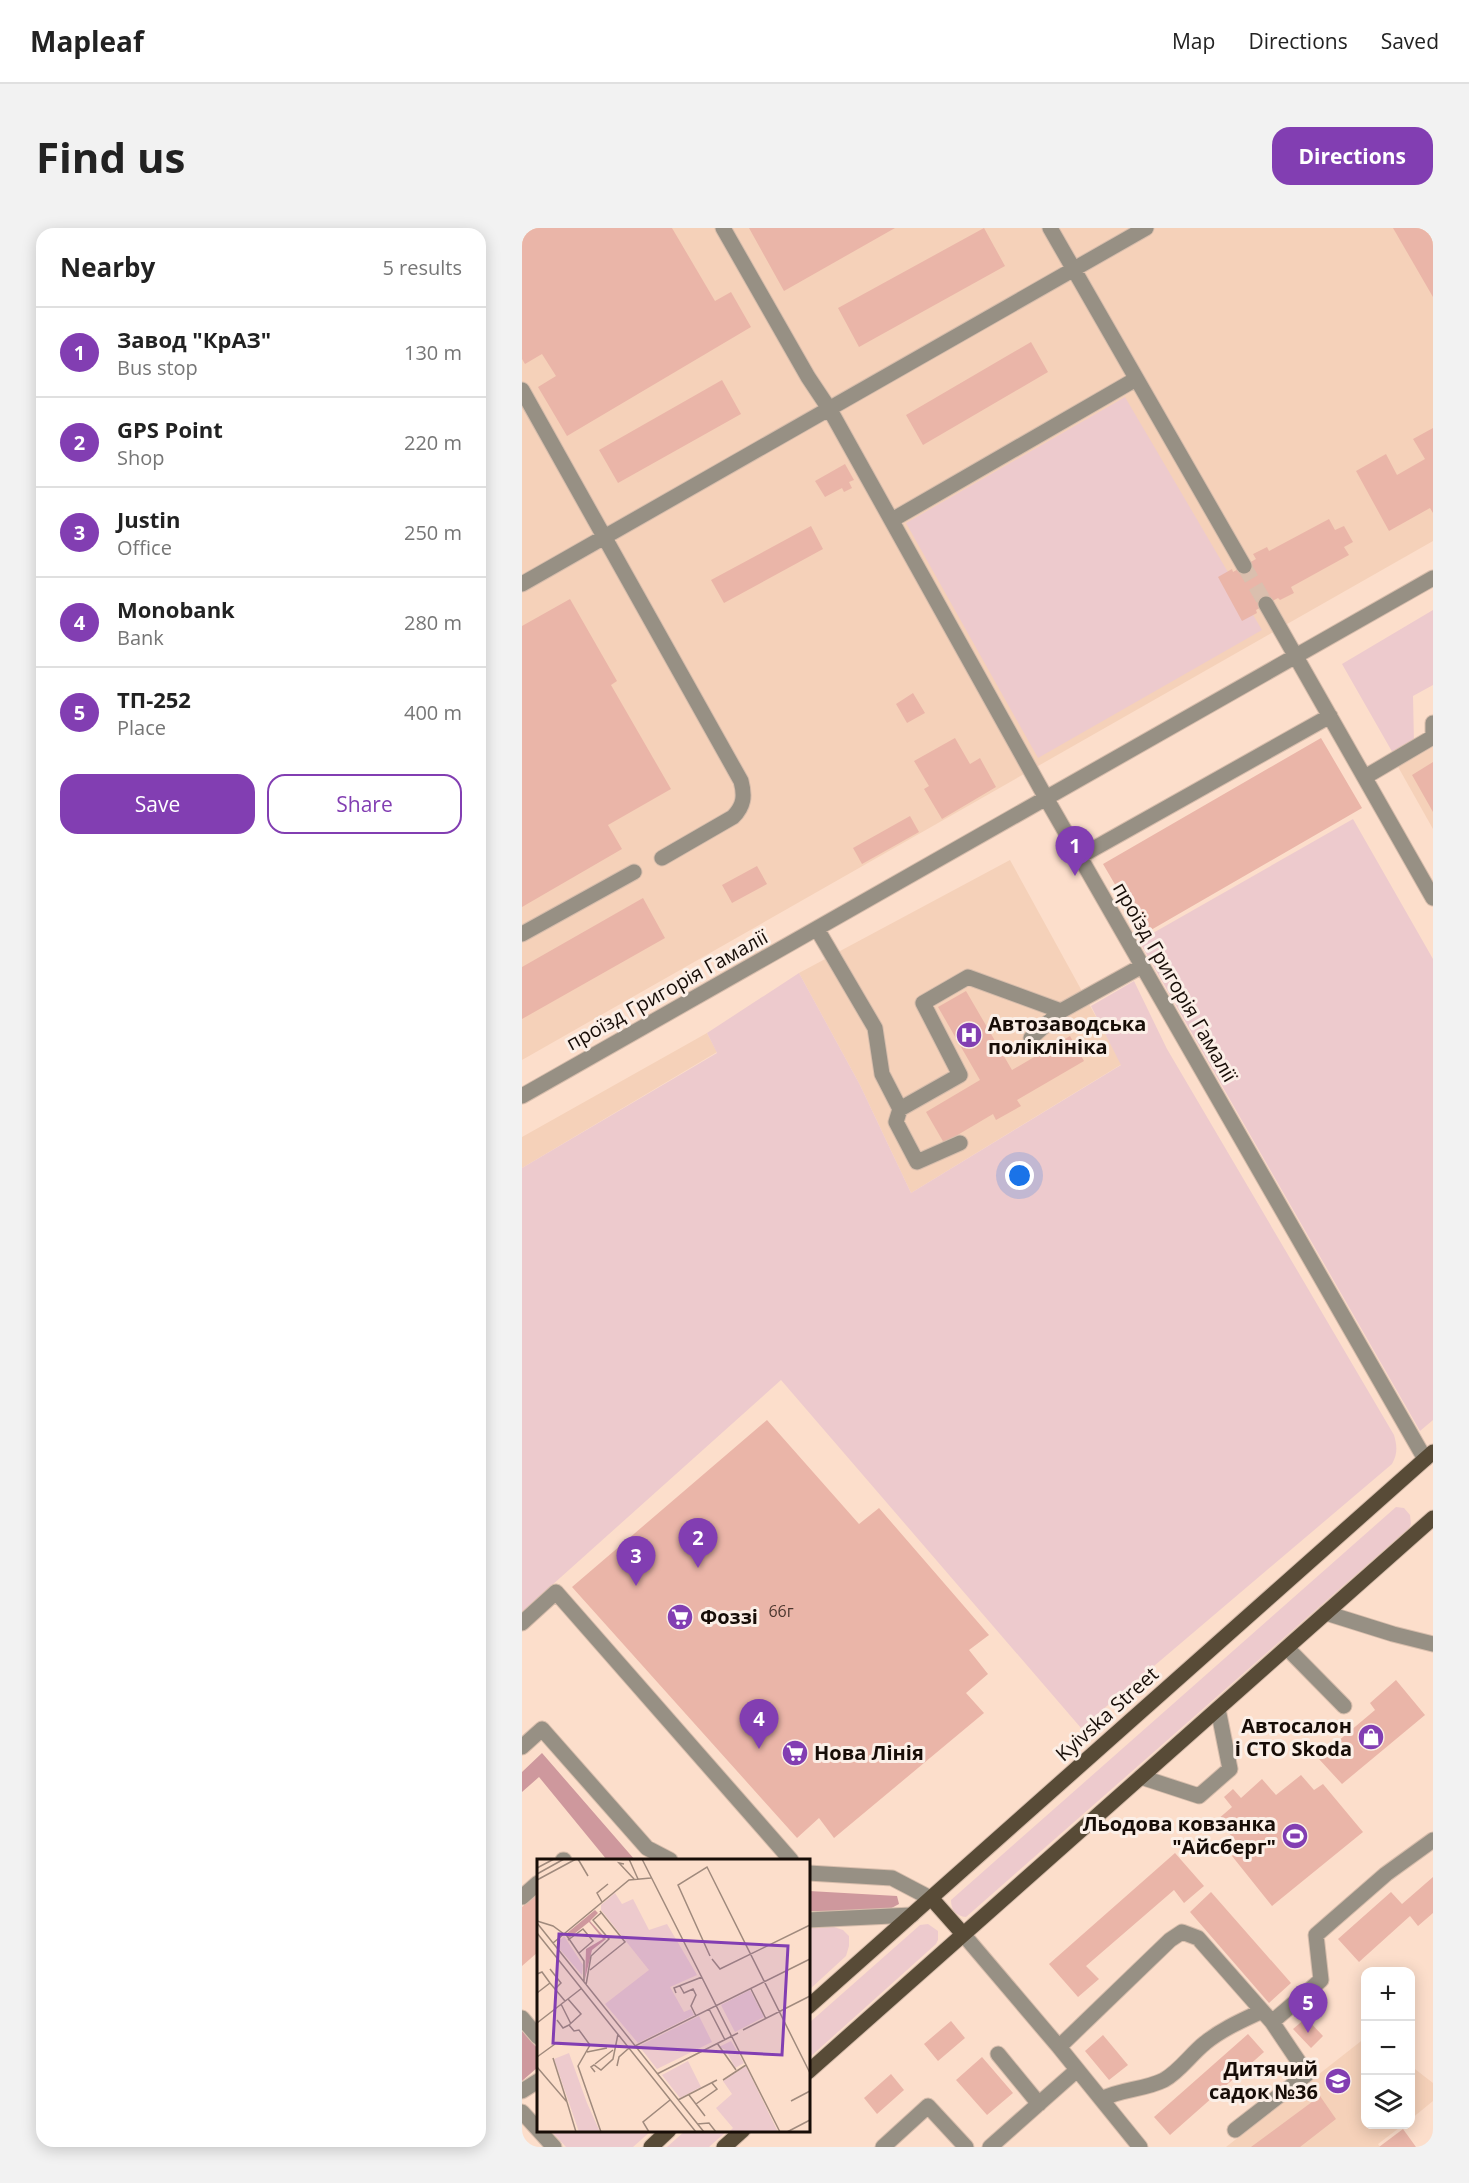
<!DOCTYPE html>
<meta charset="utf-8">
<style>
:root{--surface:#fff;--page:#f2f2f2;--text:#222;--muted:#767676;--line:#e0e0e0;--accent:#823eb2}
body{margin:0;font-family:"Open Sans",sans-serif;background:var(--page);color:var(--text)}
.controls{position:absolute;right:18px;bottom:18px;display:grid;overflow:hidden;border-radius:12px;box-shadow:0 3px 15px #0003}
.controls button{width:54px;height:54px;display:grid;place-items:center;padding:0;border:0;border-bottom:2px solid var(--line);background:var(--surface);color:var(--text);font:30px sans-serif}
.you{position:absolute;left:498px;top:948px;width:21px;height:21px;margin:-15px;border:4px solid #fff;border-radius:50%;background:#1a73e8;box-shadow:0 0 0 9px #1a73e833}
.badge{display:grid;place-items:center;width:39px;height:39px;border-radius:50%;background:var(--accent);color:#fff;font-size:20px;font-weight:700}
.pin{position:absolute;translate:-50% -50px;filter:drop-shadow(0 2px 3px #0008)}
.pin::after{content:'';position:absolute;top:32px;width:21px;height:18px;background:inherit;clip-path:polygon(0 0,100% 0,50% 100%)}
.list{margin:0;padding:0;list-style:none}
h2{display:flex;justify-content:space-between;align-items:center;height:78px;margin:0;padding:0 24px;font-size:26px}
h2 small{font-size:20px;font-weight:400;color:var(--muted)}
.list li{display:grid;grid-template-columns:39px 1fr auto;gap:18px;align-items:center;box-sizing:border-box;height:90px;padding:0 24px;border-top:2px solid var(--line)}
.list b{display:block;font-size:22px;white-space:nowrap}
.list p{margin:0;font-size:20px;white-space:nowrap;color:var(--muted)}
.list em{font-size:20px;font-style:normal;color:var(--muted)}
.actions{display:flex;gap:12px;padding:18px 24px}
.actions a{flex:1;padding:14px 0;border:2px solid var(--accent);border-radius:18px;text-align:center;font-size:21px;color:var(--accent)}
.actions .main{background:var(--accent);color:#fff}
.icon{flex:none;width:33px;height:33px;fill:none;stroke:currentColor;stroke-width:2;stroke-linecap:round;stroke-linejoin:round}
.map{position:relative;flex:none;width:911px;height:1919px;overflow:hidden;border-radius:18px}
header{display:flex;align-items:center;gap:36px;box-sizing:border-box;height:84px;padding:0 30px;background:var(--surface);border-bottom:2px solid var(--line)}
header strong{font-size:28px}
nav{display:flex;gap:33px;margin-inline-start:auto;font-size:21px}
.intro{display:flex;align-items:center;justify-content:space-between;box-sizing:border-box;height:144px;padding:0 36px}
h1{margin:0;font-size:42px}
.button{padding:15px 27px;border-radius:18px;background:var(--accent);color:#fff;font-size:21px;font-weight:700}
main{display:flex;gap:36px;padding:0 36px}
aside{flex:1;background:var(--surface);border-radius:18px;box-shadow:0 3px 15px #0003}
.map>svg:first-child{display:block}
</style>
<header>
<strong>Mapleaf</strong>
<nav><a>Map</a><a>Directions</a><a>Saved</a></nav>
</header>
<div class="intro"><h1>Find us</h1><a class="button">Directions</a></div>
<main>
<aside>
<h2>Nearby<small>5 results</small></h2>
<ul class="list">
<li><span class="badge">1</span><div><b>Завод &quot;КрАЗ&quot;</b><p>Bus stop</p></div><em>130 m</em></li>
<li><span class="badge">2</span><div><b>GPS Point</b><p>Shop</p></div><em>220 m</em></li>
<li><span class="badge">3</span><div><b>Justin</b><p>Office</p></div><em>250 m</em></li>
<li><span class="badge">4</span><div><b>Monobank</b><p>Bank</p></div><em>280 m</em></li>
<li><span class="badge">5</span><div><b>ТП-252</b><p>Place</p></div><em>400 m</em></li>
</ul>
<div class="actions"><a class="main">Save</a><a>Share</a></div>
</aside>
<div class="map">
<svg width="911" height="1919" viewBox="0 0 911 1919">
<rect width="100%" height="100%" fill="#fcdecb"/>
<path fill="#f5d1b9" d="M0,0H911V313L0,832Z
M911,517V601L875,537Z
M488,632L600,836L389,965L338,857L277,745Z
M185,805L195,824L0,940V909Z
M843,1810L844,1896L881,1897L856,1916L858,1919H704Z
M889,1838L911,1855V1873L889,1891Z"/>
<path fill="#edcacd" d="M603,169L740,402L516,530L384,295Z
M911,382V457L891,468L892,516L872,527L820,436Z
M831,591L911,731V1192L898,1203L617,713Z
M277,745L338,857L389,965L599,837L569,778L612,753L645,821L872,1207C875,1218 876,1225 870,1236L559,1500L259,1152L0,1384V940L195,825L185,805Z
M874,1279L882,1280L888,1287L889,1296L887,1300L444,1689C434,1688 429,1682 429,1672Z
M406,1696L416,1703V1712L414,1716L287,1830V1795L398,1697Z
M312,1699L321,1702L327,1708V1718L324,1728L287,1762V1700Z
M164,1902H205V1903L187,1919H145Z
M29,1903H129L111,1919H44Z"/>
<path fill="#ce989d" d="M20,1525L113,1632H85L17,1549L0,1564V1544Z
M287,1663L375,1668L377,1676L364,1683H287Z
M0,1803L16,1821V1839L0,1853Z"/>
<path fill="#eab5a8" d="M0,0H150L193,73L209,64L229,99L45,208L16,159L34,148L20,126L3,136L0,131Z
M227,0H373L262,63Z
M462,0L483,38L337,119L316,80Z
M871,0H911V69Z
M509,114L526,144L401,217L384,187Z
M200,152L219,186L96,255L77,222Z
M911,200V285L908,280L867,303L834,243L864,226L875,247L903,231L891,211Z
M323,236L332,252L327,254L330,260L322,264L320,260L303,269L293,253Z
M807,291L813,302L822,298L831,314L822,319L827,327L769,359L772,365L758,372L756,370L734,382L735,385L720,393L696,349L710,341L711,344L734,331L731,326L745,319L747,323Z
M289,298L301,321L202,375L189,352Z
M48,371L95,453L89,457L149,561L86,597L100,621L0,679V398Z
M391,465L403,485L385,495L374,476Z
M433,510L448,536L458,530L474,559L420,591L402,561L407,558L392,533Z
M799,510L840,580L622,706L581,636Z
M911,534V584L890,547Z
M388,588L397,604L340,636L331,620Z
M235,638L245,656L210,675L200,657Z
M121,670L143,710L0,791V739Z
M444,763L490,842L548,808L562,833L495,872L499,878L474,892L471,886L422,915L404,884L458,852L416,779Z
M245,1192L337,1296L357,1280L467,1407L447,1422L466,1446L444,1465L462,1485L312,1610L297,1590L275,1610L50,1359Z
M874,1452L903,1487L820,1556L796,1530L853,1482L848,1475Z
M779,1547L792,1562L801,1556L841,1604L750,1678L710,1628L712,1626L702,1615L705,1613L710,1618L714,1613L695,1592L710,1579L702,1569L711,1561L719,1570L740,1551L754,1567Z
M653,1625L682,1658L662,1675L652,1662L564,1738L577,1751L556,1769L527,1736Z
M911,1649V1685L896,1698L888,1688L837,1734L816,1711L869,1664L880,1676Z
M16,1664V1724L0,1738V1679Z
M689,1664L769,1755L747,1775L668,1684Z
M784,1790L801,1808L789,1820L771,1801Z
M429,1793L443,1810L416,1833L402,1816Z
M726,1806L742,1824L648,1907L632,1889Z
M581,1807L606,1837L587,1852L563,1823Z
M460,1829L491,1865L465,1887L434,1852Z
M369,1846L382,1862L355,1886L342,1870Z
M798,1868L814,1891L778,1919H729Z
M881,1901L894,1919H857Z"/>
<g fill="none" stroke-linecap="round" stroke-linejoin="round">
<path stroke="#dabfae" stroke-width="15" stroke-dasharray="15 8" stroke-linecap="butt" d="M722,338L744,376"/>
<defs>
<path id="minor" d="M201,0L286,149L308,182L524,570L903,1231
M528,0L722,338
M0,162L219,553C223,568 222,578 211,589L140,630
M370,292L614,151
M0,356L624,0
M744,376L911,670
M843,549L911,509V495
M557,629L808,488
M295,701L353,800L360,846L378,881L374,894L395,934L438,915
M0,706L112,644
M509,810L539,783
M0,868L911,350
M378,881L438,847L401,775L446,749L539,783L620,738
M804,1385L871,1406L911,1416
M0,1395L34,1364L269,1632
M765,1420L822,1478
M0,1519L20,1501L125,1620L148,1632
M619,1549L677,1568L708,1541L696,1481
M41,1632H42
M286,1645L370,1650L410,1671
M0,1669L16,1655
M286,1692L390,1687
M441,1706L537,1819L618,1919
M0,1790L16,1809
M537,1819L648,1712L660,1704L676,1710L750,1794
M476,1826L517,1876
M0,1863L16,1853
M580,1871C599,1861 622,1862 642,1852C658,1843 669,1826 683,1815C700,1801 721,1792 740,1783
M0,1884L32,1919
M713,1902L785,1846L750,1794L799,1752L794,1707L864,1646L911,1612
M361,1919L406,1878L444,1919
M468,1919L555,1842"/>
<path id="major" d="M410,1671L441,1706
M286,1779L911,1224
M286,1844L911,1290
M129,1919L147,1902
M202,1919L221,1902"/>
</defs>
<use href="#minor" stroke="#d7bdac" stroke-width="17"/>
<use href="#major" stroke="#d7bdac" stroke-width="17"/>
<use href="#minor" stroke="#979084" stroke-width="15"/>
<use href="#major" stroke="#584b37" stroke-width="15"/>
</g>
<defs>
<symbol id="hospital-disc" viewBox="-11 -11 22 22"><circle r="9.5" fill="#823eb2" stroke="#fbefe7"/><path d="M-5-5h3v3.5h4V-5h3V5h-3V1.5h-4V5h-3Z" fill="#fff"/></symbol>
<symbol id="supermarket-disc" viewBox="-11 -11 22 22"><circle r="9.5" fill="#823eb2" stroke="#fbefe7"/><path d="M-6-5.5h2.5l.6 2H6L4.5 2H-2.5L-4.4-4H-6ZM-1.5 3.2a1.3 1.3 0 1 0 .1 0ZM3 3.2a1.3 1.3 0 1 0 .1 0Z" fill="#fff"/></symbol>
<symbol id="shop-disc" viewBox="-11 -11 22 22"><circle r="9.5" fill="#823eb2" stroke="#fbefe7"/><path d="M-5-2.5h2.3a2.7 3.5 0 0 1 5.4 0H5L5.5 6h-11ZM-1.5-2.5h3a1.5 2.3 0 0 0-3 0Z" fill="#fff"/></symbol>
<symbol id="stadium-disc" viewBox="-11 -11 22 22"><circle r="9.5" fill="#823eb2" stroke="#fbefe7"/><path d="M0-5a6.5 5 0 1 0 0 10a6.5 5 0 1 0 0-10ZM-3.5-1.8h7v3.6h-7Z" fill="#fff"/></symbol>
<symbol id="school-disc" viewBox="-11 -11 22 22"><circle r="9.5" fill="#823eb2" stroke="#fbefe7"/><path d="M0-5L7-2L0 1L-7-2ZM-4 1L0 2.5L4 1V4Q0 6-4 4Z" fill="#fff"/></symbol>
</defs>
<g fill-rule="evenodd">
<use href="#hospital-disc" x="432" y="792" width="30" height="30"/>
<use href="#supermarket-disc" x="143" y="1374" width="30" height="30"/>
<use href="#shop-disc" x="834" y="1494" width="30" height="30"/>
<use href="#supermarket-disc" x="258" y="1510" width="30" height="30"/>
<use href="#stadium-disc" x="758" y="1593" width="30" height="30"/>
<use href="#school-disc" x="801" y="1838" width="30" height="30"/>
</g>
<g text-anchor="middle" stroke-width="6" stroke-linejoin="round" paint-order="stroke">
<g font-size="16" fill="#4c372f">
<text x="259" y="1389">66г</text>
</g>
<g font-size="20" fill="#170d07" stroke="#fbefe7">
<text transform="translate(653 754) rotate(60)" y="7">проїзд Григорія Гамалії</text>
<text transform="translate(145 762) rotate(-29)" y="7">проїзд Григорія Гамалії</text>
<text transform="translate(585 1486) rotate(-42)" y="7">Kyivska Street</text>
</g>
<g font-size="20" font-weight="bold" fill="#170d07" stroke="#fbefe7" text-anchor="start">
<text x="466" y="803">Автозаводська<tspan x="466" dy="23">поліклініка</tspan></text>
<text x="178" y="1396">Фоззі</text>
<text x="830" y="1505" text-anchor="end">Автосалон<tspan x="830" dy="23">і СТО Skoda</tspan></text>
<text x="292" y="1532">Нова Лінія</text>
<text x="754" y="1603" text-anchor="end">Льодова ковзанка<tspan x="754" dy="23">"Айсберг"</tspan></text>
<text x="796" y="1848" text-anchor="end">Дитячий<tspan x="796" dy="23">садок №36</tspan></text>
</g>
</g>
<g transform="translate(15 1631)">
<rect width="273" height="273" fill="#fcdecb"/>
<path d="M78,34L85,45L96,40L112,71L130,65L160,116L133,128L147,153L154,150L157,156L101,184L68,145L112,111L64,51V46ZM27,77L46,106L45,116L19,86ZM213,131L227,158L198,173L184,146ZM162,157L175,183L120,210L102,187ZM194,182L207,204L198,209L189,191L182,188ZM32,194L50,244L63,273H42L17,200ZM151,202L164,228L143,239L125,216ZM209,207L241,273H192L196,269L179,249L195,235L186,222Z" fill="#edcacd"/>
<path d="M58,51L61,54L53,62L69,80L55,91L48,120L49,90L66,80L52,63L32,79L29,75Z" fill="#ce989d"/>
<path fill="none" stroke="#a08a7d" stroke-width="1.5" d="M41,0L51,17M92,0L101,20M105,0L243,273M87,5L82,4L97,20M0,9L17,0M0,15L27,0M0,21L39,0M65,43L60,34L71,25M0,62L16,67L27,75M0,64L167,273M0,74L159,273M28,74L47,102V123M31,81L46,70L56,82L42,94M16,84L92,21L114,19M173,97L141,26L170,8L273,214M175,100L183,110L273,66M13,110L24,124L18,130M53,111L88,83L63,52M0,115L5,113L13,124M49,126L54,97L72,80L56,61L64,54M143,127L147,134L156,130L159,136L154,147L159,157M214,130L229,160M0,134L13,124L28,142M139,134L137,129L165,118M31,140L44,155L32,166M24,145L34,165M172,150L188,181M20,161L26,169L32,166L37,172L42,171L53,186L41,207L64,273M0,164L45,129M206,171L273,137M180,184L199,211M98,187L273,100M50,193L70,189M0,198L18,185M16,199L30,243M58,205L76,191M80,207L82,198L92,189M0,208L30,243L39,273M58,213L54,208L57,206L64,211L76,200L81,175M120,215L201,174M186,221L209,206M152,236L168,257M141,241L180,221M254,242L273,232M159,245L180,230L175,224M160,265L172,264L179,273M112,273L106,263L133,241M250,273L273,261"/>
<path fill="#823eb2" fill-opacity="0.15" stroke="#823eb2" stroke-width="3" d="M22,75L251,87L245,196L16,184Z"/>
<rect width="273" height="273" fill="none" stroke="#170d07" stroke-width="3"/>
</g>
</svg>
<div class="controls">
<button>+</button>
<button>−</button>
<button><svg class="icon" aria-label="layers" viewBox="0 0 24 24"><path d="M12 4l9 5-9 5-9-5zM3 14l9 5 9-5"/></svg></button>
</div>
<div class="you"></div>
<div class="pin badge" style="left:553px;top:648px">1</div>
<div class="pin badge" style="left:176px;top:1340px">2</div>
<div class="pin badge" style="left:114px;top:1358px">3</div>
<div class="pin badge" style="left:237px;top:1521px">4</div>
<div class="pin badge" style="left:786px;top:1805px">5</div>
</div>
</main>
